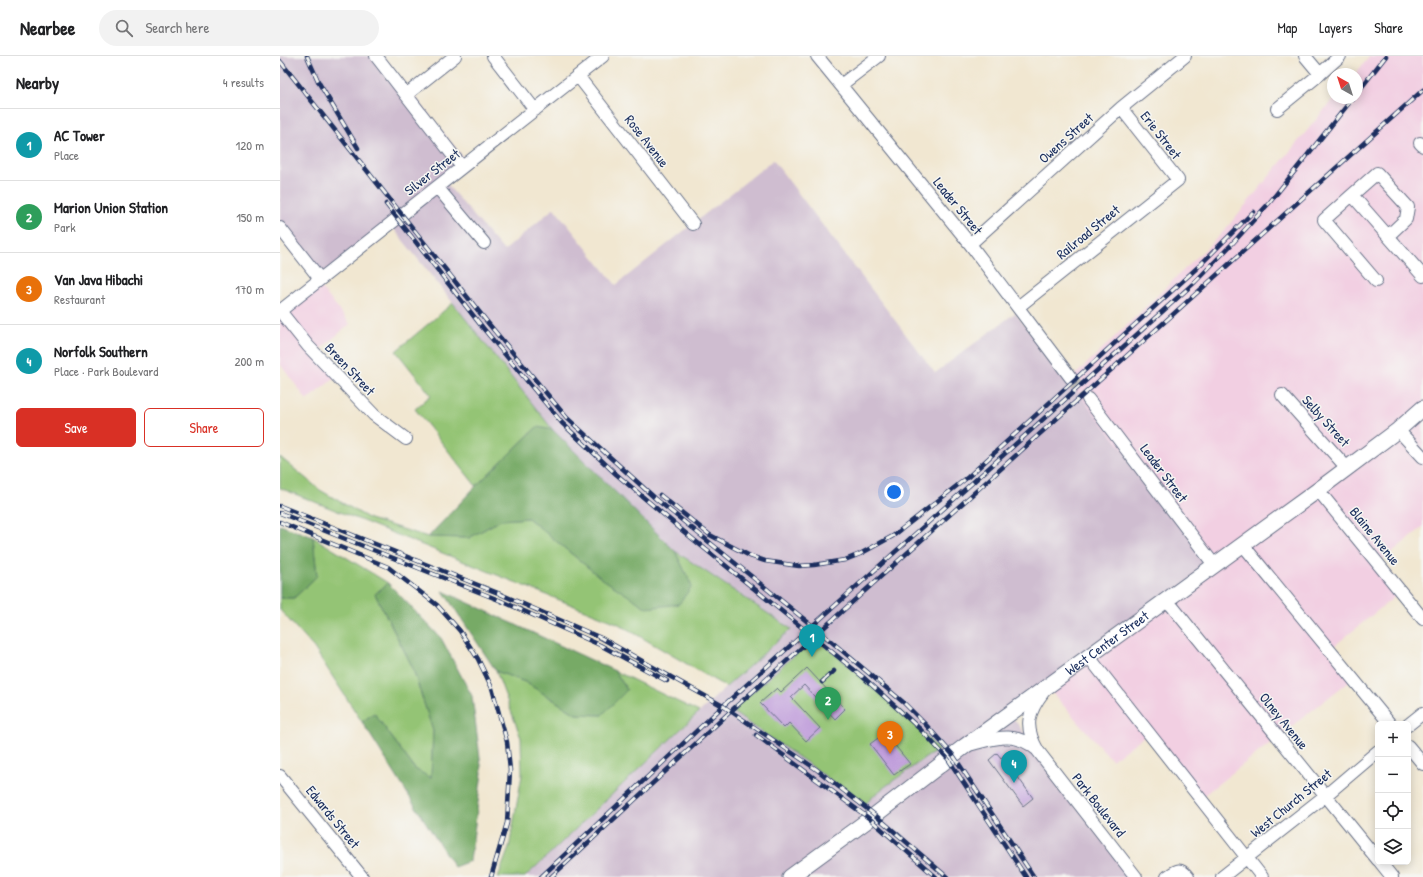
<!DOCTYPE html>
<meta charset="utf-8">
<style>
:root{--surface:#fff;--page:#f2f2f2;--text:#202124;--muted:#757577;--line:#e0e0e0;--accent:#d93025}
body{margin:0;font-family:"Patrick Hand",sans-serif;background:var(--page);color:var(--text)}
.controls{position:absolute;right:12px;bottom:12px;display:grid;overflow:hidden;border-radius:6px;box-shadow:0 2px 10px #0003}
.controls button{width:36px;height:36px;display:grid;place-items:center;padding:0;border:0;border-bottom:1px solid var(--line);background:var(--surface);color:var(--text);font:20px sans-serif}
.compass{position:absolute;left:1047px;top:12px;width:36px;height:36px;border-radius:50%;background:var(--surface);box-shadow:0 2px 10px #0003;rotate:321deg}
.you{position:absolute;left:614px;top:436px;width:14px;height:14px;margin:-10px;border:3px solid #fff;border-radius:50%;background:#1a73e8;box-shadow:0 0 0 6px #1a73e833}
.badge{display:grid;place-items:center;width:26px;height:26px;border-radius:50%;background:var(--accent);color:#fff;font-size:13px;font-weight:700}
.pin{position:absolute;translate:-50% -33px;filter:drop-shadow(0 1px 2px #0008)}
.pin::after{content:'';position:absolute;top:21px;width:14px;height:12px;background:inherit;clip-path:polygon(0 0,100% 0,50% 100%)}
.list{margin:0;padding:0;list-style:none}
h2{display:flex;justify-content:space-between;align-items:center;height:52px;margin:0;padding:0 16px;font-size:17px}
h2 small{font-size:13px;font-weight:400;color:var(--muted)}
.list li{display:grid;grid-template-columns:26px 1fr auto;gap:12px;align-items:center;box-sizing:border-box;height:72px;padding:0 16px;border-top:1px solid var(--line)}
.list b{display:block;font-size:15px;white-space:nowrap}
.list p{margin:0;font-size:13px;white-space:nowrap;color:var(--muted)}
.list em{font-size:13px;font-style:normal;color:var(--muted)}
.actions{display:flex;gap:8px;padding:12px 16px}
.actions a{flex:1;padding:9px 0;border:1px solid var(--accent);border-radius:6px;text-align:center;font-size:14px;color:var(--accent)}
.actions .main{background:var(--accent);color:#fff}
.icon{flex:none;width:22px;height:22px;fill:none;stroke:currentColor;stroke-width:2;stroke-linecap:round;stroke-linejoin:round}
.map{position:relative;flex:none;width:1143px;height:821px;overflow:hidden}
header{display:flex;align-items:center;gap:24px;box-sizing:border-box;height:56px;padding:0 20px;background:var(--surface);border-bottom:1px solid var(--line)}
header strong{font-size:19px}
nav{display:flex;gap:22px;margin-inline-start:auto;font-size:14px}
.search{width:280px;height:36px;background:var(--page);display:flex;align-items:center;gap:10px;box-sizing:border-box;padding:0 14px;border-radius:22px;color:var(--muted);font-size:15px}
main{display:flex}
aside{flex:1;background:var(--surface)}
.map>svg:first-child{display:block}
</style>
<header>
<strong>Nearbee</strong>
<div class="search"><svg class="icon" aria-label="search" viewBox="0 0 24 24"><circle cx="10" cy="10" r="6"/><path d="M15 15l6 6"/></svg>Search here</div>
<nav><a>Map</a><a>Layers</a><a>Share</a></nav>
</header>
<main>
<aside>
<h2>Nearby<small>4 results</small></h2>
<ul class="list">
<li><span class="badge" style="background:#0f9aa8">1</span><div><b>AC Tower</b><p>Place</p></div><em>120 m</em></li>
<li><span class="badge" style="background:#2e9e5b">2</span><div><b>Marion Union Station</b><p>Park</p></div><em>150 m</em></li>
<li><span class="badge" style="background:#e8710a">3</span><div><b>Van Java Hibachi</b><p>Restaurant</p></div><em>170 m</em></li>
<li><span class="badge" style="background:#0f9aa8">4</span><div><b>Norfolk Southern</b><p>Place · Park Boulevard</p></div><em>200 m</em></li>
</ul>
<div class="actions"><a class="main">Save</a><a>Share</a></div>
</aside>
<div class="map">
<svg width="1143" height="821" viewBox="0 0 1143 821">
<rect width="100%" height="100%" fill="#f6f6f2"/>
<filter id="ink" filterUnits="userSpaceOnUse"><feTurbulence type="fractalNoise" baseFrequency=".025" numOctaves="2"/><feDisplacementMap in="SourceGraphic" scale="8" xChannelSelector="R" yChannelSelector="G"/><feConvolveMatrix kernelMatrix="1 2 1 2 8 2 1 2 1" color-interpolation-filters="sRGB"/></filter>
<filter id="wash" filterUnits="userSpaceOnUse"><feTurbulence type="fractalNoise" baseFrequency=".012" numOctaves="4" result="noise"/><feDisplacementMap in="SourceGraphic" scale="16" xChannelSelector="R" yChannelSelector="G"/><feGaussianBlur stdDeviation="0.9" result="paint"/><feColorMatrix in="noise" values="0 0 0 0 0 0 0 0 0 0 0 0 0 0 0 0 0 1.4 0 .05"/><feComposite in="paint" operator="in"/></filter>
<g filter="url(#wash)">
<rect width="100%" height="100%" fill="#f1e7d1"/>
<path fill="#f2cfe2" d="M1090,0H1143V471L1100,506L1123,534L1048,595L1072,623L919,743L867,678L832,704L767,631L789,325L944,175L1054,42H1077V18H1075Z
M35,224L70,268L37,296L57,320L27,344L0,308V251Z"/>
<path fill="#cfbdd0" d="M0,0H103L186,105L164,125L224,195L274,152L336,229L493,104L655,317L735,257L935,510L730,658L854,821H245L446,631L510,573L395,495L273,374L173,247L110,168L43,218L0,169Z"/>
<path fill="#94c474" stroke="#587a69" d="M173,247L273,374L257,371L196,430L135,353L151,339L116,295Z
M0,401L40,434L90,463L148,481L189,482L221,464L248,462L321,522L412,530L395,495L511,573L446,631L337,567L0,432Z
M33,481L108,527L95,538L132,610L153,675L151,723L135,713L94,657L82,666L34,592L0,554V542H14L37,520Z
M535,581C578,617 621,652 659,694C645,701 633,711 620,720C607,729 594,738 584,750L536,713L451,655Z
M216,615L245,626L296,658L322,659L347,634L335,615L419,656L245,821H218L229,792L242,719L241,682Z"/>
<path fill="#7a6" stroke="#496c62" d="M257,371L273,374L395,495L412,530L399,548L367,552L321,522L248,462L221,464L189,482L148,481L196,430Z
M0,469L33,481L37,520L14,542H0Z
M108,527L161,582L192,640L202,717L190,805L174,811L82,666L94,657L135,713L151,722L153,675L132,610L95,538Z
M163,535L335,615L347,634L322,659L296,658L245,626L216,615Z"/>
<g id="blocks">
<path fill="#bc97d9" d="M527,612L565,653L555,663L524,629L511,641L540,672L526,685L509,667L504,672L480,647L497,632L501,636Z
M605,677L630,708L614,719L590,688Z
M717,697L721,702L726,698L735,711L732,713L753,742L743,750L709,704Z"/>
</g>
</g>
<g filter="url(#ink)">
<use href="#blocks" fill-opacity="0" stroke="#666f86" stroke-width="1"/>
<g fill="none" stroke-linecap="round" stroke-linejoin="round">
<path stroke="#c6c2ba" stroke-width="12" stroke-dasharray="12 6" stroke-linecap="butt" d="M791,322L808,343"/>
<defs>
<path id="minor" d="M96,0L182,111
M213,0L255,54
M537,0L690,188L791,322
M1025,0L1040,18L1060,0
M298,20L413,168
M561,29L599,0
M126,39L175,0
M997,53L1040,18
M1140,87L1143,90
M157,131L204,187
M1072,139L1097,117L1128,151L1126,163L1108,180
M0,172L40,223
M690,188L841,52L905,0
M1096,225L1044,164L1072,139L1143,220
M738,251L898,124L841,52
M0,255L323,0
M0,255L28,290L94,359L126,383
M1002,339L1067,412
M808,343L935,510
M1118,374L1143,401
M1038,434L1143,563
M963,489L1110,668
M887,544L1098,804
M809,601L982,821
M764,635C747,657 744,671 758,695L856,821
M1128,669L1143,657
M688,689C713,683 734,674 756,693
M1128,690L1143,708
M0,720L82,821
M1100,806L1112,821
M887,821C897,814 900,811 908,821
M942,821L1045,740L1098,695"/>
<g id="major">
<path id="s1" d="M510,821L595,759L685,690L1038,434L1118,374L1143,352"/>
</g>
</defs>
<use href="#minor" stroke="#666f86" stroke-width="14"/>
<use href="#major" stroke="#666f86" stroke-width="17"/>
<use href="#minor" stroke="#fff" stroke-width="12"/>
<use href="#major" stroke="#fff" stroke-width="15"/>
<defs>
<path id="rail" d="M27,0L39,27L78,92
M0,5L208,267L287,362L376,443L540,576L623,646L646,669L673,699L754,821
M1077,37L1106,0
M106,148L203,272L282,367L336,418L403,475L583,621L641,674L668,703L746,821
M380,439L430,479L470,500L485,505L519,510L534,509L565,504L580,498L613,480L688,421L918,211L973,156
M0,450L218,537L321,582L443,650L536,713L595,759L667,821
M0,457L219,544L320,589L387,625
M0,466L108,511L157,549L180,575L198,603L212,632L227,686L230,714L227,767L211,821
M542,626L554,615
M476,679L590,763L656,821
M261,821L443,650L739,385L915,226L951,189L990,146L1073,42
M271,821L451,655L1143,34"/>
</defs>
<use href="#rail" stroke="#1b2f5e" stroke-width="4.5"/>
<use href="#rail" stroke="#f6f6f2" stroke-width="3" stroke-dasharray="9" stroke-linecap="butt"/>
</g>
</g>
<g text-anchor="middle" stroke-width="3" stroke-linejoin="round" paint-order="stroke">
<g font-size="14" fill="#1b2f5e" stroke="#f6f6f2">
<text transform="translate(881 79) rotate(52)" y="5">Erie Street</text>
<text transform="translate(786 82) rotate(-42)" y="5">Owens Street</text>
<text transform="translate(367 85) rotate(52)" y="5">Rose Avenue</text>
<text transform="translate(152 116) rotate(-38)" y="5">Silver Street</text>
<text transform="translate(678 150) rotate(51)" y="5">Leader Street</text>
<text transform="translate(808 176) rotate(-39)" y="5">Railroad Street</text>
<text transform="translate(70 313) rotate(47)" y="5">Breen Street</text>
<text transform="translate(1046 365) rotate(48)" y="5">Selby Street</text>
<text transform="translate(884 417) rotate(53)" y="5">Leader Street</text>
<text transform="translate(1095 480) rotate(51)" y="5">Blaine Avenue</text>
<text dy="5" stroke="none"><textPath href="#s1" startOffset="394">West Center Street</textPath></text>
<text transform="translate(1004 665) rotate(51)" y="5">Olney Avenue</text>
<text transform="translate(1011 747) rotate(-39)" y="5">West Church Street</text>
<text transform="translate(819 749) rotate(52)" y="5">Park Boulevard</text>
<text transform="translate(53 761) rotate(51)" y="5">Edwards Street</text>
</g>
</g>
</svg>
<div class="controls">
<button>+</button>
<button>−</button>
<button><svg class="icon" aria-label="locate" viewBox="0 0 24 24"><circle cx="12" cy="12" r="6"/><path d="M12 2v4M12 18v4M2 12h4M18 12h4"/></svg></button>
<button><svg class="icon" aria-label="layers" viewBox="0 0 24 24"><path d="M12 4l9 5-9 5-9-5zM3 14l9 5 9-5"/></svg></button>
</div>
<svg class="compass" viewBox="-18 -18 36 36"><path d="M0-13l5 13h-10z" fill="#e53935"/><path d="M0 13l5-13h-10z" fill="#757577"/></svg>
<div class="you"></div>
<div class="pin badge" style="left:532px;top:601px;background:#0f9aa8">1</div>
<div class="pin badge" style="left:548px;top:664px;background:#2e9e5b">2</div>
<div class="pin badge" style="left:610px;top:698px;background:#e8710a">3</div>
<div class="pin badge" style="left:734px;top:727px;background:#0f9aa8">4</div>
</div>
</main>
